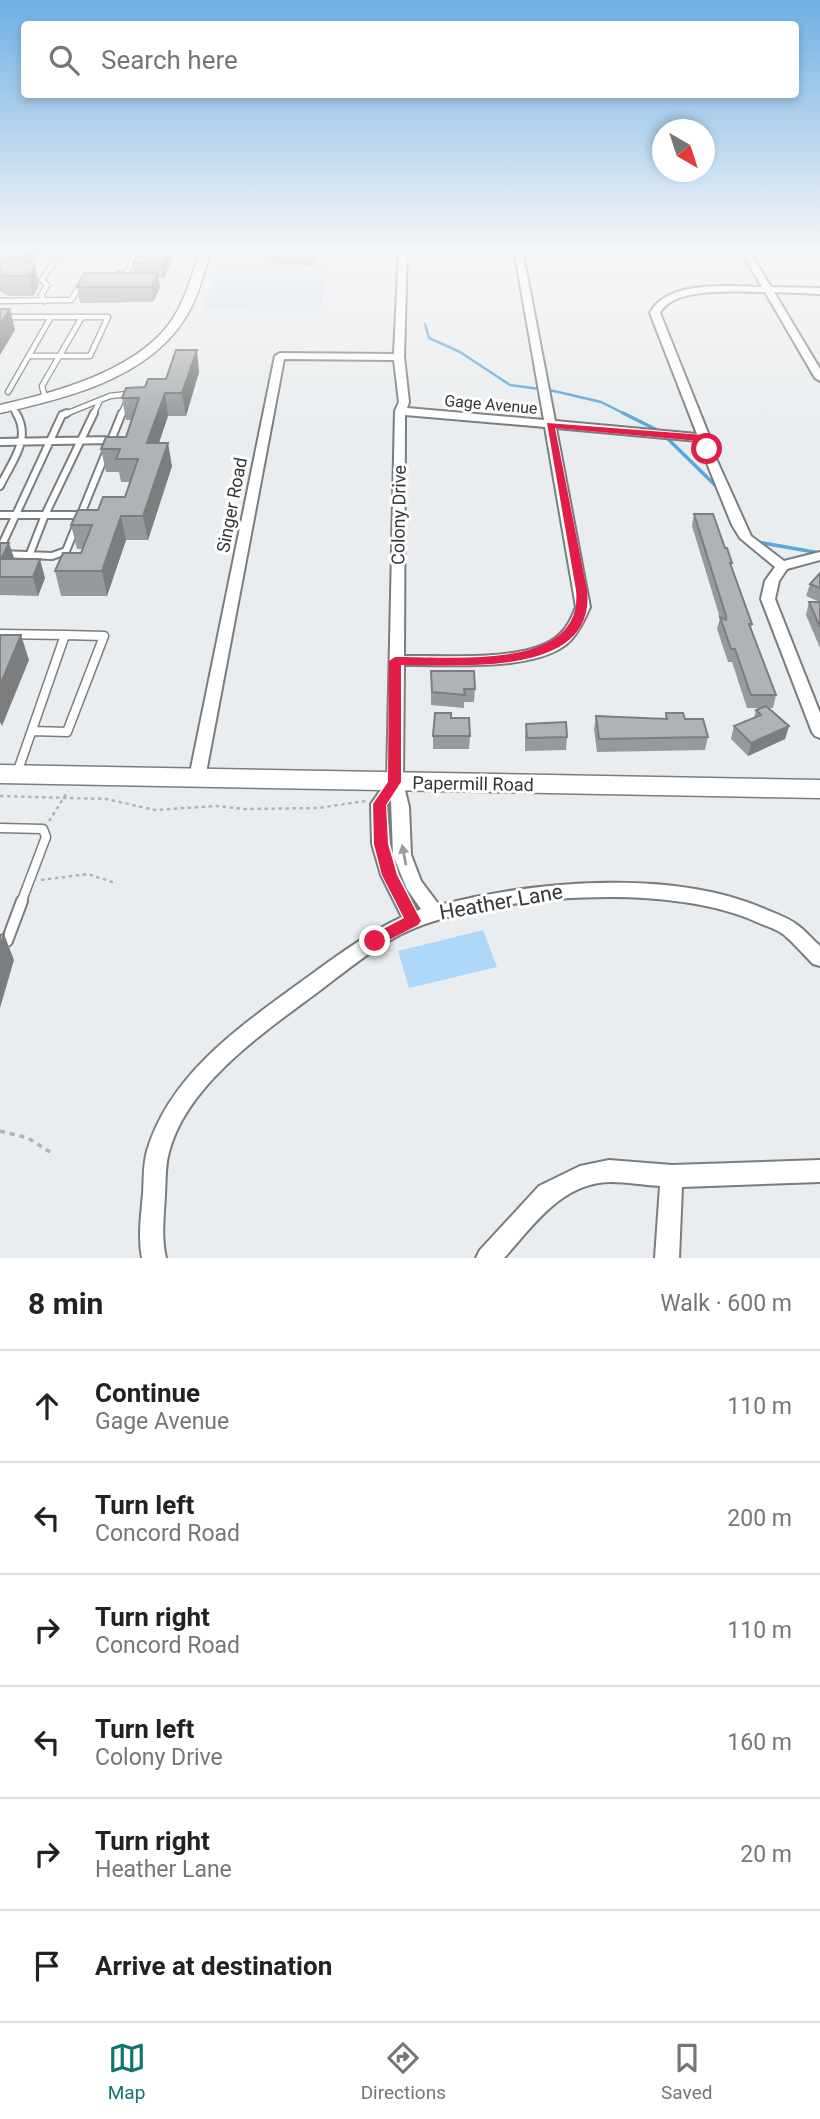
<!DOCTYPE html>
<meta charset="utf-8">
<style>
:root{--surface:#fff;--page:#f2f2f2;--text:#222;--muted:#767676;--line:#e0e0e0;--accent:#0f766e}
body{margin:0;font-family:Roboto,sans-serif;background:var(--page);color:var(--text)}
.compass{position:absolute;left:652px;top:119px;width:63px;height:63px;border-radius:50%;background:var(--surface);box-shadow:0 4px 10px #0003;rotate:141deg}
.stop{position:absolute;width:21px;height:21px;margin:-16px;border:5px solid #e11d48;border-radius:50%;background:#fff}
.stop.end{background:#e11d48;border-color:#fff;box-shadow:0 2px 7px #0008}
.list{margin:0;padding:0;list-style:none}
h2{display:flex;justify-content:space-between;align-items:center;height:91px;margin:0;padding:0 28px;font-size:30px}
h2 small{font-size:23px;font-weight:400;color:var(--muted)}
.list li{display:grid;grid-template-columns:46px 1fr auto;gap:21px;align-items:center;box-sizing:border-box;height:112px;padding:0 28px;border-top:2px solid var(--line)}
.list b{display:block;font-size:26px;white-space:nowrap}
.list p{margin:0;font-size:23px;white-space:nowrap;color:var(--muted)}
.list em{font-size:23px;font-style:normal;color:var(--muted)}
.icon{flex:none;width:38px;height:38px;fill:none;stroke:currentColor;stroke-width:2;stroke-linecap:round;stroke-linejoin:round}
.map{position:relative;flex:none;width:820px;height:1258px;overflow:hidden}
.search{position:absolute;background:var(--surface);box-shadow:0 4px 10px #0003;left:21px;right:21px;top:21px;height:77px;display:flex;align-items:center;gap:18px;box-sizing:border-box;padding:0 24px;border-radius:7px;color:var(--muted);font-size:26px}
.sheet{height:763px;background:var(--surface)}
nav{display:flex;justify-content:space-around;align-items:center;box-sizing:border-box;height:98px;border-top:2px solid var(--line);background:var(--surface);font-size:19px;color:var(--muted)}
nav a{display:grid;justify-items:center;gap:4px}
nav .on{color:var(--accent)}
.map>svg:first-child{display:block}
</style>
<div class="map">
<svg width="820" height="1258" viewBox="0 0 820 1258">
<rect width="100%" height="100%" fill="#eaedef"/>
<path fill="#dae3eb" d="M223,249H332L320,311L203,310Z"/>
<path fill="#add8f9" d="M483,930L497,967L409,988L398,951Z"/>
<g fill="none" stroke-linecap="round" stroke-linejoin="round">
<path stroke="#58a7de" stroke-width="2.5" d="M425,324L429,338L460,352L510,385L554,391L601,402L627,415"/>
<path stroke="#58a7de" stroke-width="3.5" d="M623,413L661,432
M666,437L718,488
M757,542L820,553"/>
<defs>
<path id="service-far3" d="M183,249L205,252
M118,274H126L138,249
M0,301L71,300L81,284
M45,301L41,296L47,285L42,280L62,249
M0,317H82L42,386L45,398
M29,356H90L108,317H82
M8,392L51,317
M12,407L17,415
M63,415L110,396L127,394L129,396L121,415
M93,415L100,400"/>
<path id="service-far2" d="M0,442L111,440
M0,486C12,461 32,439 16,413
M0,515H81
M0,549L62,415L67,413
M0,554L52,556L66,551L122,413
M29,556L45,515L94,413"/>
<path id="service-far1" d="M0,634L65,635L17,773
M32,731L67,732L104,636L65,635
M0,828L43,829L46,837L21,903"/>
<path id="service" d="M0,943L7,941L22,901"/>
<path id="minor" d="M399,249H407L404,357L409,402L407,408L544,420L514,249H522L555,421L697,434L650,313C666,280 730,286 762,287L740,249H748L771,287L820,288V294L774,292L820,369V381L815,378L765,292C739,292 673,286 660,313L710,438L709,443L751,536L784,561L820,552V560L787,569L779,581L775,599L820,713V738L815,736L812,732L761,599L765,581L775,567L740,538L732,525L698,441L556,428L590,607C585,619 580,630 571,640C540,673 448,664 404,665L403,782L409,807L411,855L421,881L439,905C535,881 675,868 767,910C777,914 788,918 796,924C805,930 812,939 820,946V966L813,964C803,954 794,943 783,934C776,929 766,926 759,923C674,883 512,894 425,924C386,937 351,967 318,992C264,1032 187,1084 169,1152C165,1166 166,1180 165,1195C164,1216 161,1237 166,1258H142C138,1236 141,1216 143,1194C144,1180 143,1165 147,1151C169,1077 235,1030 294,987C329,962 363,935 402,917L381,875L372,844L371,804L387,781L395,411L399,402L394,360L284,359L205,778L203,782L197,784L191,782L189,778L275,356L280,353L394,354ZM405,415L545,427L576,607C572,617 568,627 559,635C529,663 445,655 404,656ZM391,800L393,855L407,889L421,909L417,911L399,875L390,844L387,805Z
M609,1160L672,1165L820,1160V1182L682,1187L679,1258H655L660,1186C644,1185 627,1182 611,1182C562,1182 533,1226 504,1258H476L480,1250L539,1186L580,1166Z"/>
<path id="tertiary" d="M201,249H211C204,273 198,299 184,320C146,379 64,399 0,413V405C58,392 143,369 175,315C187,295 193,271 201,249Z"/>
<path id="secondary" d="M0,765L820,780V798L0,783Z"/>
</defs>
<use href="#service-far3" stroke="#7a7d7f" stroke-width="7"/>
<use href="#service-far2" stroke="#7a7d7f" stroke-width="10"/>
<use href="#service-far1" stroke="#7a7d7f" stroke-width="11"/>
<use href="#service" stroke="#7a7d7f" stroke-width="14"/>
<use href="#minor" stroke="#7a7d7f" stroke-width="4"/>
<use href="#tertiary" stroke="#7a7d7f" stroke-width="3"/>
<use href="#secondary" stroke="#7a7d7f" stroke-width="3"/>
<path stroke="#b0b3b4" stroke-width="2.5" stroke-dasharray="3.5 3.5" stroke-linecap="butt" d="M0,796L106,799L155,810L216,806L244,809L318,808L366,801
M49,821L68,791
M41,880L88,874L115,883"/>
<path stroke="#b0b3b4" stroke-width="3.5" stroke-dasharray="5 5" stroke-linecap="butt" d="M0,1131L28,1138L53,1154"/>
<use href="#service-far3" stroke="#fff" stroke-width="4.5"/>
<use href="#service-far2" stroke="#fff" stroke-width="6"/>
<use href="#service-far1" stroke="#fff" stroke-width="8"/>
<use href="#service" stroke="#fff" stroke-width="10"/>
<use href="#minor" fill="#fff" fill-rule="evenodd"/>
<use href="#tertiary" fill="#fff" fill-rule="evenodd"/>
<use href="#secondary" fill="#fff" fill-rule="evenodd"/>
</g>
<path fill="#979a9c" d="M0,249H42L32,265L35,266L39,286L33,296H8L0,291Z
M95,249H119L116,255H96Z
M140,249H175V252L164,278H158L160,288L153,302L80,303L77,287L134,273L133,263Z
M270,249H318L315,266L271,263Z
M199,372L186,416H168L159,443L172,466L148,540H126L107,596H61L55,571L81,553L83,549H77L71,525L125,497L130,482H121L119,472H106L101,449L126,437L131,420H126L122,398L166,379Z
M694,514L725,548L732,563L731,567L752,624L751,628L776,695L773,708H768L789,726L785,739L748,756L731,739L734,726L754,718L756,710L762,708H747L732,662H728L717,629L720,618L692,526Z
M0,543L14,559L45,578L38,596L0,595Z
M820,573V602L806,596L810,584Z
M809,602H820V648L806,615Z
M431,671L475,689L474,702H464V708L431,705Z
M666,713L685,719L708,737L705,750L597,752L594,729L596,716L665,719Z
M451,718L470,736L469,749H433V736Z
M526,724L567,737L566,750L525,751V737Z"/>
<path fill="#7b7d7f" d="M25,249H42L25,276L19,258Z
M168,249H175V252L164,278L162,264Z
M314,249H318L315,266Z
M35,266L39,286L33,296L28,276Z
M158,273L160,288L153,302L151,287Z
M10,309L15,330L0,355V325Z
M197,350L199,372L186,416L182,393Z
M165,393L168,416L151,466L147,443Z
M168,443L172,466L148,540L143,516Z
M121,516L126,540L107,596L102,571Z
M9,543L15,561L7,577L1,559Z
M40,559L45,578L38,596L33,577Z
M21,635L29,660L2,726L0,722V685Z
M789,726L785,739L748,756L751,743Z
M4,934L14,960L0,1008V949Z"/>
<path fill="#b0b3b5" stroke="#7b7d7f" stroke-width="2" d="M0,249H25L19,258L35,266L28,276H4L0,274Z
M140,249H168L162,264L133,263Z
M84,273H158L151,287H77Z
M0,309H10L0,325Z
M176,350H197L182,393H165L147,443H168L143,516H121L102,571H55L63,553H81L92,525H71L78,510H98L103,497H125L138,459H116L120,449H101L106,437H126L139,398H122L126,388L145,387L148,379H166Z
M694,514H713L725,548H727L732,563H730L752,624H749L776,695H751L735,649H731L720,617L726,620V616Z
M0,543H9L1,559H40L33,577H0Z
M820,573V588L810,584Z
M809,602H820V627Z
M0,635H21L0,685Z
M431,671H474L475,689H464L465,695L432,692Z
M766,706L789,726L751,743L734,726L761,715L756,710Z
M435,713H451V718H469L470,736H433Z
M666,713H683L685,719H703L708,737L599,739L596,716L667,719Z
M566,722L567,737L527,738L526,724Z
M4,934L0,949V935Z"/>
<defs><path id="oneway-solid" d="M-6-.8H1V-3.2L6.5 0L1 3.2V.8H-6Z" transform="scale(1.75)"/></defs>
<use fill="#9a9a9a" href="#oneway-solid" transform="translate(404 855) rotate(-101)"/>
<linearGradient id="sky" x2="0" y2="1"><stop stop-color="#6eafe4"/><stop offset="0.59" stop-color="#f6f7f8"/><stop offset="1" stop-color="#f6f7f8" stop-opacity="0"/></linearGradient>
<rect width="820" height="425" fill="url(#sky)"/>
<path fill="#e11d48" d="M547,423L704,435L708,438V443L712,449L704,451L699,441L555,428L587,590C597,679 457,664 401,665V782L386,805L388,844L397,875L421,921L418,925L375,947L370,945L368,941L370,936L404,918L382,875L374,844L373,804L388,782L389,661L395,657C448,656 585,673 576,590Z"/>
<g text-anchor="middle" stroke-width="6" stroke-linejoin="round" paint-order="stroke">
<g font-size="16" fill="#343536" stroke="#fff">
<text transform="translate(491 404) rotate(5)" y="6">Gage Avenue</text>
</g>
<g font-size="18" fill="#343536" stroke="#fff">
<text transform="translate(232 505) rotate(-79)" y="6">Singer Road</text>
<text transform="translate(399 515) rotate(-89)" y="6">Colony Drive</text>
<text transform="translate(473 784) rotate(1)" y="6">Papermill Road</text>
</g>
<g font-size="21" fill="#343536" stroke="#fff">
<text transform="translate(501 902) rotate(-10)" y="7">Heather Lane</text>
</g>
</g>
</svg>
<svg class="compass" viewBox="-18 -18 36 36"><path d="M0-13l5 13h-10z" fill="#e53935"/><path d="M0 13l5-13h-10z" fill="#767676"/></svg>
<div class="stop" style="left:707px;top:449px"></div>
<div class="stop end" style="left:375px;top:941px"></div>
<div class="search"><svg class="icon" aria-label="search" viewBox="0 0 24 24"><circle cx="10" cy="10" r="6"/><path d="M15 15l6 6"/></svg>Search here</div>
</div>
<section class="sheet">
<h2>8 min<small>Walk · 600 m</small></h2>
<ul class="list">
<li><svg class="icon" aria-label="ahead" viewBox="0 0 24 24"><path d="M12 20V5M6 11l6-6 6 6"/></svg><div><b>Continue</b><p>Gage Avenue</p></div><em>110 m</em></li>
<li><svg class="icon" aria-label="left" viewBox="0 0 24 24"><path d="M17 20v-9H6M10 6l-5 5 5 5"/></svg><div><b>Turn left</b><p>Concord Road</p></div><em>200 m</em></li>
<li><svg class="icon" aria-label="right" viewBox="0 0 24 24"><path d="M7 20v-9h11M14 6l5 5-5 5"/></svg><div><b>Turn right</b><p>Concord Road</p></div><em>110 m</em></li>
<li><svg class="icon" aria-label="left" viewBox="0 0 24 24"><path d="M17 20v-9H6M10 6l-5 5 5 5"/></svg><div><b>Turn left</b><p>Colony Drive</p></div><em>160 m</em></li>
<li><svg class="icon" aria-label="right" viewBox="0 0 24 24"><path d="M7 20v-9h11M14 6l5 5-5 5"/></svg><div><b>Turn right</b><p>Heather Lane</p></div><em>20 m</em></li>
<li><svg class="icon" aria-label="arrive" viewBox="0 0 24 24"><path d="M6 21V4h12l-3 4 3 4H6"/></svg><div><b>Arrive at destination</b></div></li>
</ul>
</section>
<nav>
<a class="on"><svg class="icon" aria-label="map" viewBox="0 0 24 24"><path d="M3 6l6-2 6 2 6-2v14l-6 2-6-2-6 2zM9 4v14M15 6v14"/></svg>Map</a>
<a><svg class="icon" aria-label="directions" viewBox="0 0 24 24"><path d="M12 3l9 9-9 9-9-9zM9 14v-3h6M13 9l2 2-2 2"/></svg>Directions</a>
<a><svg class="icon" aria-label="saved" viewBox="0 0 24 24"><path d="M7 4h10v16l-5-4-5 4z"/></svg>Saved</a>
</nav>
